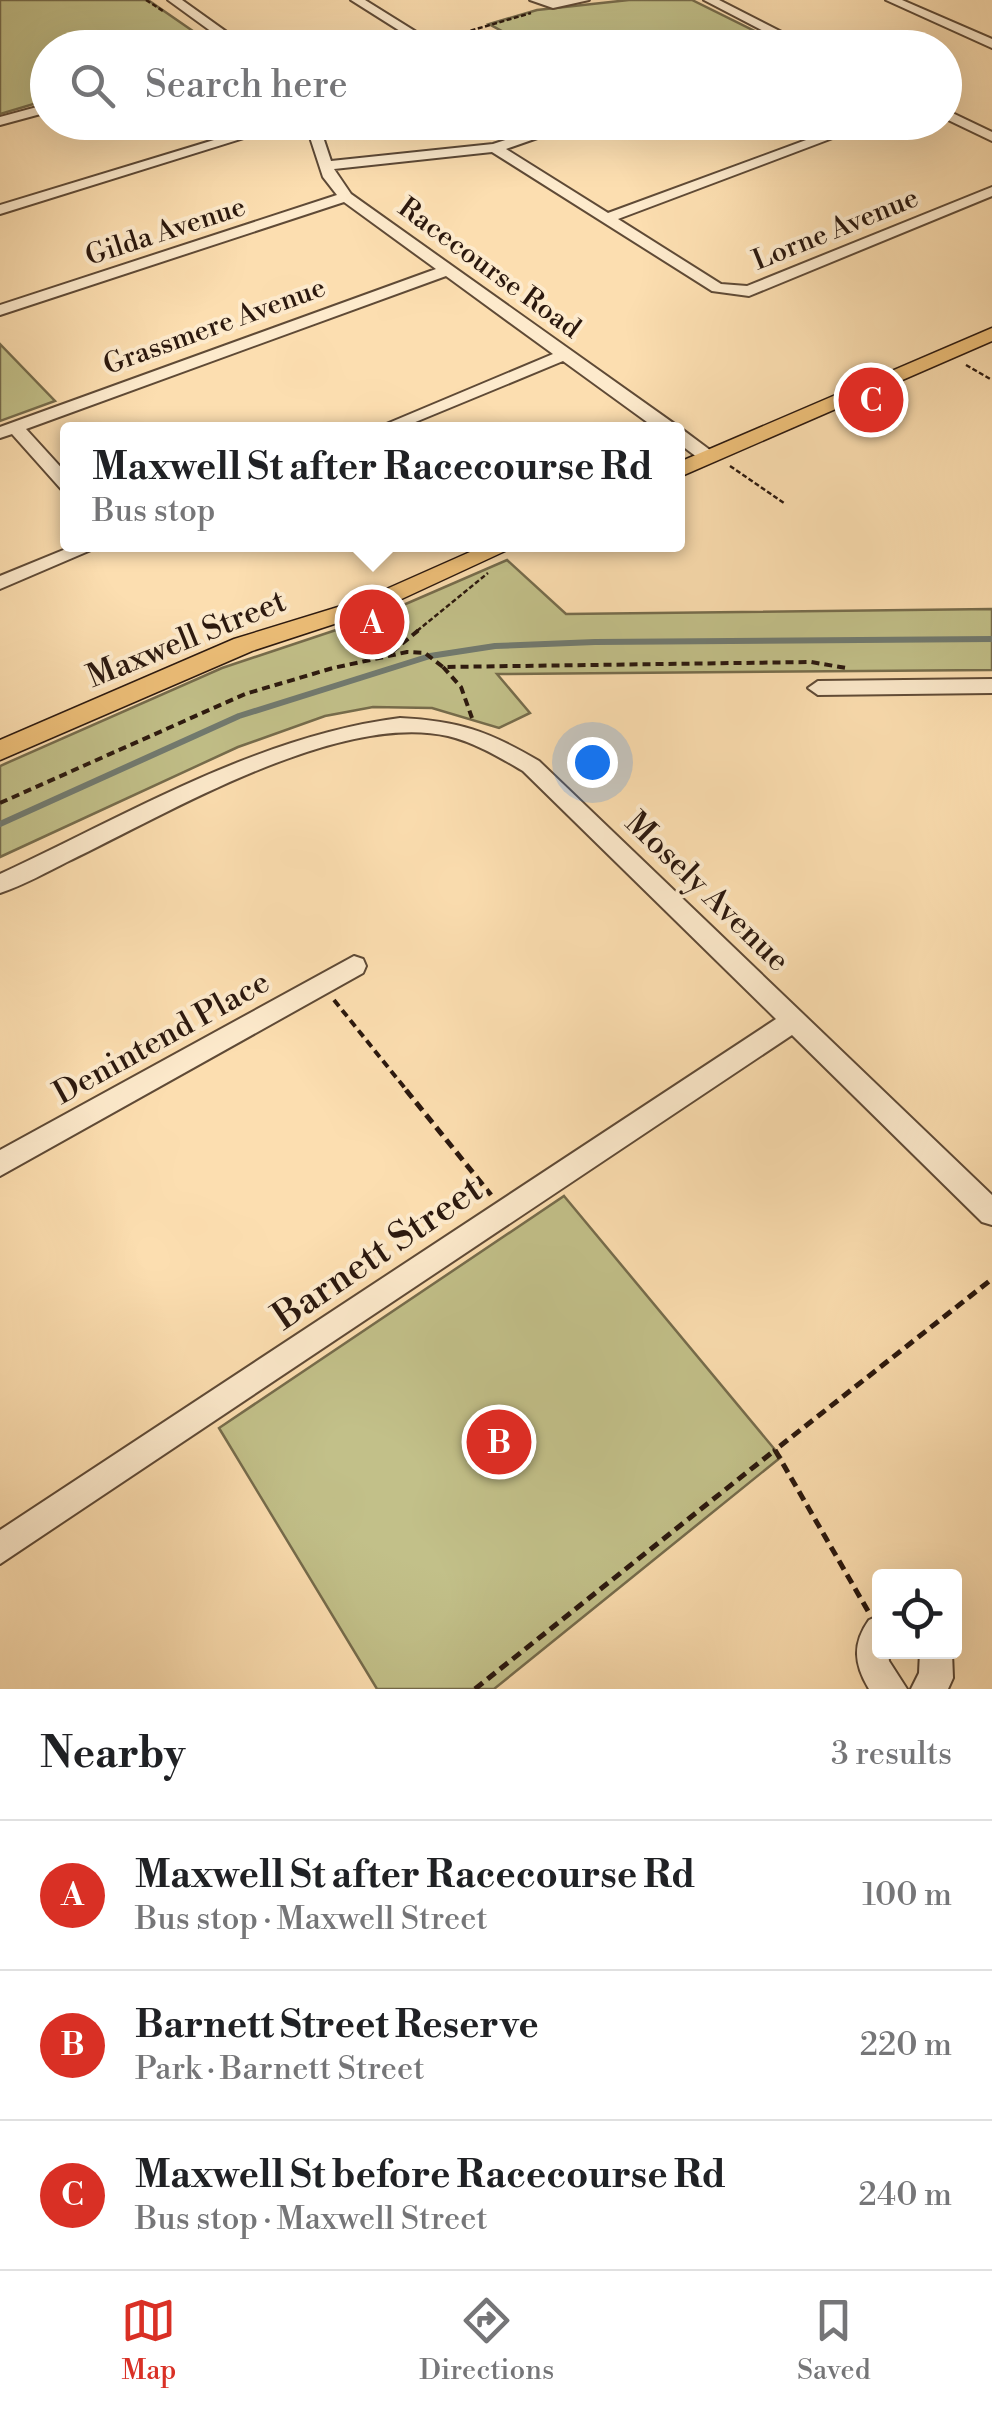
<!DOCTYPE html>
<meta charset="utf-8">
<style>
:root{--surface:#fff;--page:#f6f6f6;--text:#202124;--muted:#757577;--line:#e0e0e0;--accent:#d93025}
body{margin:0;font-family:"Libre Bodoni",serif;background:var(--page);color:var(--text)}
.controls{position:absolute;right:30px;bottom:30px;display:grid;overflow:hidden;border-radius:10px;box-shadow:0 10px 40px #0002}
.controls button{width:90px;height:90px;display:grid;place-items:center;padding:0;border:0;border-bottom:2px solid var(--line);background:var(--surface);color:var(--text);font:50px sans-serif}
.you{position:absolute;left:592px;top:762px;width:35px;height:35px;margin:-25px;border:8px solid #fff;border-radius:50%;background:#1a73e8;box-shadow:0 0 0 15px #1a73e833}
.badge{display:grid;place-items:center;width:65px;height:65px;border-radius:50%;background:var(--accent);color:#fff;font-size:32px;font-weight:700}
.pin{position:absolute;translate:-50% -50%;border:5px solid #fff;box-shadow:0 2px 10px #0006}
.popup{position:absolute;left:60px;top:422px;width:625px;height:130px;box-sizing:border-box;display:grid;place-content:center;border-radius:10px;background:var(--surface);filter:drop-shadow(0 2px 8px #0005);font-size:32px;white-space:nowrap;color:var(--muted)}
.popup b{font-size:38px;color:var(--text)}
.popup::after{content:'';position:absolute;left:50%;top:100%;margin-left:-20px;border:20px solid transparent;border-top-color:var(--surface)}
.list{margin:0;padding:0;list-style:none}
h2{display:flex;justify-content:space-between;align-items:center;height:130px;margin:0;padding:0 40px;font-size:42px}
h2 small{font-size:32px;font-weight:400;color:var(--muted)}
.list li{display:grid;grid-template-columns:65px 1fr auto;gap:30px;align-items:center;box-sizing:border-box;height:150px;padding:0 40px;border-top:2px solid var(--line)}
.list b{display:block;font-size:38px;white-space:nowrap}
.list p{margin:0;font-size:32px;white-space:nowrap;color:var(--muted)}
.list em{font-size:32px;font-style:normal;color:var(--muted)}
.icon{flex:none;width:55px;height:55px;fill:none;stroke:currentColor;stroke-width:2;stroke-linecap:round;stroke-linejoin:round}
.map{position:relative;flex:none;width:992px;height:1689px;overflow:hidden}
.search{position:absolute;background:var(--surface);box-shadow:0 10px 40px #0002;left:30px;right:30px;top:30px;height:110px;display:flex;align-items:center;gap:25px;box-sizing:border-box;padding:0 35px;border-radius:55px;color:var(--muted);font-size:38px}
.sheet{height:580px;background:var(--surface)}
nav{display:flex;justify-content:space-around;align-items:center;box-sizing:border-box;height:140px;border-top:2px solid var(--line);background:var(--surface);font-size:28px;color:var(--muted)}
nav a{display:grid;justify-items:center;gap:5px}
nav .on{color:var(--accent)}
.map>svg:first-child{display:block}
</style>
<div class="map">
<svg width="992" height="1689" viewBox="0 0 992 1689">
<rect width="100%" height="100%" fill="#fcdeb0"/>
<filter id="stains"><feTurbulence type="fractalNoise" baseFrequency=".002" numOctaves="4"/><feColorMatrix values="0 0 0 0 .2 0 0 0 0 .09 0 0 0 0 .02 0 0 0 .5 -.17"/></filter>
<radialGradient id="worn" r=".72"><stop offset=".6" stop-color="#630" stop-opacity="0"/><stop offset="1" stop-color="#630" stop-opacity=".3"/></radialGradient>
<path fill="#c2c089" stroke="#766c4c" stroke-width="2.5" d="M0,0H148L216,47L48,48L47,100L0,114Z
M629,0H692L779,43L778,47H531L489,24L537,10Z
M0,344L55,401L0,421Z
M507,560L566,614L992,609V670L497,674L530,713L499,728L432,708L373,707L325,716L238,747L0,857V766L222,668L378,616Z
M564,1196L781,1457L494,1689H377L219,1428Z"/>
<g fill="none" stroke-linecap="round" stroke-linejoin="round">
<path stroke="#717a70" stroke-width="6" d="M0,824L239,716L430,656L495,646L595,642L992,639"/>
<defs>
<path id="minor" d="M168,0H182L249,48H234Z
M351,0H365L442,48H427Z
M530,0H589L553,8Z
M704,0H719L813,48H796Z
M886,0H902L992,39V48Z
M48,104V112L0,125V117Z
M944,109L992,132V141L944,118Z
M273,122H295L0,214V205Z
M305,122H318L331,161L493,144L562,122H583L506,149L608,213L855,122H875L618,219L721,284L747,286L992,187V196L749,296L712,291L492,152L334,169L351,194L683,430L714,453V461H702L677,442V430H658L563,361L396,430H372L553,354L446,276L26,429L67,474V490L61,489L12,434L0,438V427L436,269L344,202L0,315V305L337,195L323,177Z
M78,544H105L0,589V576Z
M992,679V693L818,695L808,688L818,681Z
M400,718C459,721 488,731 539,761L992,1195V1225L982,1222L792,1035L0,1564V1530L776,1019L523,771C499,757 476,743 448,736C339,711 167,814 69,861C47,872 24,885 0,893V874C129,814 258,736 400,718Z
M354,956L363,959L366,966L363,973L0,1176V1150Z
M880,1615V1652H888L889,1661L907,1689H869C854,1664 852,1644 869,1620Z
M920,1652H952L953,1678L948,1689H911L919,1673Z"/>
<path id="major" d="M992,328V341L677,478V463Z
M488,544H520L380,609L252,651L0,760V740L234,639L364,599Z"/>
</defs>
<use href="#minor" stroke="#5f4a36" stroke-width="4"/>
<use href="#major" stroke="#2b180e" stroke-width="3"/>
<path stroke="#2b180e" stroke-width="2.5" stroke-dasharray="5 2.5" stroke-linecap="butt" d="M146,0L163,11
M449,37L531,13
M966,365L992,380
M730,466L784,503
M417,631L488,573"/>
<path stroke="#2b180e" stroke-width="4" stroke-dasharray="8 5" stroke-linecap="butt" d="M392,652L420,629
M443,667L461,687L472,718
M0,803L245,694L333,668L407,652L425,653L443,667L811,662L846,668
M334,1000L408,1092"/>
<path stroke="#2b180e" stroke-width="5" stroke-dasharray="10 6" stroke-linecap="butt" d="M406,1090L491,1195
M868,1611L775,1450L992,1279
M475,1689L775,1450"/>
<use href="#minor" fill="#fdeacc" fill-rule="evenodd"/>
<use href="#major" fill="#eebf78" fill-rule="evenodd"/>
</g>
<g text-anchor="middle" stroke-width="8" stroke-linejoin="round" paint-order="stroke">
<g font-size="28" fill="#2b180e" stroke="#fdeacc">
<text transform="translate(835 228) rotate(-22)" y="10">Lorne Avenue</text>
<text transform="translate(165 230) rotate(-18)" y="10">Gilda Avenue</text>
<text transform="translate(490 267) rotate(36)" y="10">Racecourse Road</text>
<text transform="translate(214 325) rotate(-20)" y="10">Grassmere Avenue</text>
</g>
<g font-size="32" fill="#2b180e" stroke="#fdeacc">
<text transform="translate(186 638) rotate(-22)" y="11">Maxwell Street</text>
<text transform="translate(708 891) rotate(44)" y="11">Mosely Avenue</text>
<text transform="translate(161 1037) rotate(-29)" y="11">Denintend Place</text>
</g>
<g font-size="38" fill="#2b180e" stroke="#fdeacc">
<text transform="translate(377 1252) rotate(-34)" y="13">Barnett Street</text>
</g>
</g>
<rect width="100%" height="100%" filter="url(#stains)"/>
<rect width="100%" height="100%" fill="url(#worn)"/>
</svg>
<div class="controls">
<button><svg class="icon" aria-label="locate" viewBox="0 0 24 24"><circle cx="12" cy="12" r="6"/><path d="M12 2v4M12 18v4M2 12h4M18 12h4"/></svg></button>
</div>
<div class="you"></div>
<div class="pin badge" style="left:372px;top:622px">A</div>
<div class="popup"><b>Maxwell St after Racecourse Rd</b>Bus stop</div>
<div class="pin badge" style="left:499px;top:1442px">B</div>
<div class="pin badge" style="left:871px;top:400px">C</div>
<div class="search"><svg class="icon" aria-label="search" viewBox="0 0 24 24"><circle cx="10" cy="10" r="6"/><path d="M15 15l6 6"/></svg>Search here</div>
</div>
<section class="sheet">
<h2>Nearby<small>3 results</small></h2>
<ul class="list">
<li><span class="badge">A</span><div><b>Maxwell St after Racecourse Rd</b><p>Bus stop · Maxwell Street</p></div><em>100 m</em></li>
<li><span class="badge">B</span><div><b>Barnett Street Reserve</b><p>Park · Barnett Street</p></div><em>220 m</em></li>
<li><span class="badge">C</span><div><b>Maxwell St before Racecourse Rd</b><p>Bus stop · Maxwell Street</p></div><em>240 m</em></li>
</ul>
</section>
<nav>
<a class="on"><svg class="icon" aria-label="map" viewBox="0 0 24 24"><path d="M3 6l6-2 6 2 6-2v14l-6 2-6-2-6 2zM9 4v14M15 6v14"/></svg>Map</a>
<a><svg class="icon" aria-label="directions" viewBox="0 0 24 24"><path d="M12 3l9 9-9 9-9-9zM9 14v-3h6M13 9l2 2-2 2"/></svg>Directions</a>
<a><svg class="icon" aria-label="saved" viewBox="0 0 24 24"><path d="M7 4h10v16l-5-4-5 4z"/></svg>Saved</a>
</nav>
